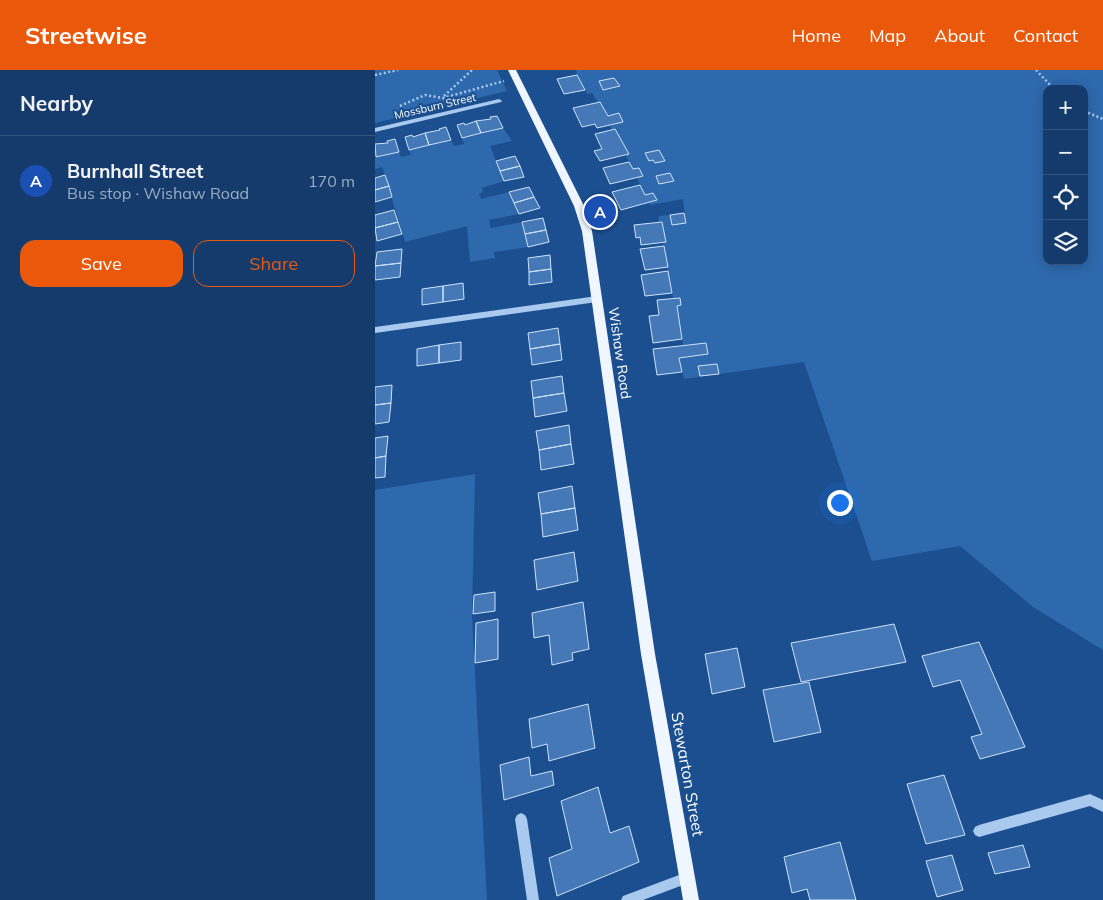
<!DOCTYPE html>
<meta charset="utf-8">
<style>
:root{--surface:#143b6b;--page:#1d4271;--text:#f1f3f6;--muted:#9dadc1;--line:#33557e;--accent:#ea580c}
body{margin:0;font-family:Mulish,sans-serif;background:var(--page);color:var(--text)}
.controls{position:absolute;right:15px;top:15px;display:grid;overflow:hidden;border-radius:10px;box-shadow:0 2px 12px #0003}
.controls button{width:45px;height:45px;display:grid;place-items:center;padding:0;border:0;border-bottom:1px solid var(--line);background:var(--surface);color:var(--text);font:25px sans-serif}
.you{position:absolute;left:464px;top:432px;width:18px;height:18px;margin:-12px;border:4px solid #fff;border-radius:50%;background:#1a73e8;box-shadow:0 0 0 8px #1a73e833}
.badge{display:grid;place-items:center;width:32px;height:32px;border-radius:50%;background:var(--accent);color:#fff;font-size:16px;font-weight:700}
.pin{position:absolute;translate:-50% -50%;border:2px solid #fff;box-shadow:0 1px 5px #0006}
.list{margin:0;padding:0;list-style:none}
h2{display:flex;justify-content:space-between;align-items:center;height:65px;margin:0;padding:0 20px;font-size:21px}
h2 small{font-size:16px;font-weight:400;color:var(--muted)}
.list li{display:grid;grid-template-columns:32px 1fr auto;gap:15px;align-items:center;box-sizing:border-box;height:90px;padding:0 20px;border-top:1px solid var(--line)}
.list b{display:block;font-size:19px;white-space:nowrap}
.list p{margin:0;font-size:16px;white-space:nowrap;color:var(--muted)}
.list em{font-size:16px;font-style:normal;color:var(--muted)}
.actions{display:flex;gap:10px;padding:15px 20px}
.actions a{flex:1;padding:11px 0;border:1px solid var(--accent);border-radius:15px;text-align:center;font-size:18px;color:var(--accent)}
.actions .main{background:var(--accent);color:#fff}
.icon{flex:none;width:28px;height:28px;fill:none;stroke:currentColor;stroke-width:2;stroke-linecap:round;stroke-linejoin:round}
.map{position:relative;flex:none;width:728px;height:830px;overflow:hidden}
header{display:flex;align-items:center;gap:30px;box-sizing:border-box;height:70px;padding:0 25px;background:var(--accent);color:#fff}
header strong{font-size:24px}
nav{display:flex;gap:28px;margin-inline-start:auto;font-size:18px}
main{display:flex}
aside{flex:1;background:var(--surface)}
.map>svg:first-child{display:block}
</style>
<header>
<strong>Streetwise</strong>
<nav><a>Home</a><a>Map</a><a>About</a><a>Contact</a></nav>
</header>
<main>
<aside>
<h2>Nearby<small></small></h2>
<ul class="list">
<li><span class="badge" style="background:#1a4fb4">A</span><div><b>Burnhall Street</b><p>Bus stop · Wishaw Road</p></div><em>170 m</em></li>
</ul>
<div class="actions"><a class="main">Save</a><a>Share</a></div>
</aside>
<div class="map">
<svg width="728" height="830" viewBox="0 0 728 830">
<rect width="100%" height="100%" fill="#1b4f8f"/>
<path fill="#2e69ad" fill-rule="evenodd" d="M0,0H122L132,21L0,53Z
M201,0H728V580L658,537L585,476L497,491L429,292L309,309L304,288L333,283L331,273L308,275L302,236L306,235L305,228H298L288,172H291L287,152L283,153L284,146L295,145L297,155L311,153L308,129L275,135L274,131L281,129L278,123L270,125L262,108L268,106L264,98L258,99L235,56L248,52L244,44L233,46L225,32H223L217,23L212,24L201,3H202ZM672,19H709V191H672Z
M128,58L137,71L115,76L129,111L107,118L108,122L104,124L106,129L134,122L144,144L114,150L116,158L147,152L153,177L119,182L120,188L95,192L92,156L30,172L10,105L7,97L0,99V88L24,82L26,87L36,85L34,80L76,70L79,76L89,74L87,68Z
M100,404L97,546L112,830H0V420Z"/>
<path fill="#4478b7" stroke="#cfe3fa" d="M202,5L210,20L189,24L182,9Z
M239,8L245,16L228,20L224,11Z
M225,32L233,46L244,43L248,52L222,58L220,54L207,57L198,38Z
M122,46L128,58L106,63L101,51L116,49L115,47Z
M101,51L106,63L87,68L82,55L89,53L90,55Z
M71,57L76,70L54,75L50,63L65,60L64,59Z
M240,59L254,84L225,91L219,81L227,79L220,64Z
M50,63L54,75L34,80L30,67L37,65L38,67Z
M20,69L24,82L1,87L0,74L13,73L12,71Z
M284,80L290,91L280,93L278,90L274,91L270,83Z
M140,86L145,96L125,101L121,91Z
M254,92L258,99L264,98L268,106L235,114L228,98Z
M145,96L149,107L129,111L125,101Z
M295,103L299,111L284,114L281,106Z
M10,105L14,116L0,120V108Z
M265,115L270,125L278,123L282,130L246,140L237,122Z
M14,116L17,127L0,132V120Z
M154,117L159,127L139,133L134,122Z
M159,127L165,138L144,144L139,133Z
M19,140L23,152L0,158V145Z
M309,143L311,153L297,155L295,145Z
M168,148L171,160L150,164L147,152Z
M23,152L27,164L2,171L0,158Z
M287,152L291,172L266,175L265,167L261,168L259,155Z
M171,160L174,172L153,177L150,164Z
M289,176L293,197L270,200L265,179Z
M27,179L26,193L0,196L2,182Z
M175,185L176,199L154,202L153,188Z
M26,193L25,207L0,210V196Z
M176,199L177,212L154,215V202Z
M293,201L297,223L270,226L266,205Z
M88,213L89,229L68,232V216Z
M68,216V232L47,235V219Z
M305,228L306,235L302,236L307,269L278,273L274,246L284,245L282,230Z
M183,258L185,274L155,279L153,263Z
M86,272V290L64,293V275Z
M331,273L333,284L304,288L307,302L282,305L278,279Z
M185,274L187,290L157,295L155,279Z
M64,275V293L42,296V279Z
M342,294L344,304L325,306L323,296Z
M187,306L189,323L158,328L156,311Z
M17,315L16,333L0,335V317Z
M189,323L192,341L160,347L158,328Z
M16,333L14,352L0,354V335Z
M194,355L196,374L164,380L161,361Z
M13,366L11,386L0,388V368Z
M196,374L199,394L166,400L164,380Z
M11,386L10,407L0,408V388Z
M197,416L200,438L166,444L163,423Z
M200,438L203,460L168,467L166,444Z
M199,482L203,511L162,520L159,490Z
M120,522V541L98,544L99,525Z
M208,532L214,579L197,583L198,590L177,595L174,565L159,568L157,543Z
M123,549V589L100,593L101,553Z
M519,554L531,592L426,612L416,573Z
M604,572L650,677L605,689L596,667L607,664L585,610L558,617L547,586Z
M362,578L370,617L337,624L330,584Z
M434,612L446,662L399,672L388,620Z
M213,634L220,678L174,691L172,674L157,678L154,649Z
M154,687L156,706L177,701L179,715L129,730L125,695Z
M569,705L590,765L551,774L532,714Z
M223,717L235,763L254,756L264,792L182,826L174,788L197,779L186,731Z
M465,772L481,830H435L432,819L417,823L409,787Z
M648,775L655,797L620,804L613,783Z
M577,785L588,820L562,827L551,791Z"/>
<g fill="none" stroke-linecap="round" stroke-linejoin="round">
<path stroke="#a9c9ee" stroke-width="2.5" stroke-dasharray="2 2.5" stroke-linecap="butt" d="M661,0L679,19
M0,5L23,0
M69,26L97,0
M25,36L50,25L68,28L129,11
M709,41L728,49"/>
<path fill="#a9c9ee" fill-rule="evenodd" d="M124,29L127,31L126,32L0,62V58Z
M222,226L226,229L222,232L0,263V257Z
M715,724L728,730V742L715,736L604,767L600,765L598,761L600,757L604,755Z
M146,743L150,745L152,749L164,830H152L140,749L142,745Z
M312,802L316,804L318,808L316,812L268,830H246L248,826Z"/>
<path fill="#f0f6ff" fill-rule="evenodd" d="M133,0H141L209,136L217,161L280,584L324,830H308L266,584L207,161L199,136Z"/>
</g>
<g text-anchor="middle" stroke-width="4" stroke-linejoin="round" paint-order="stroke">
<g font-size="11" fill="#fff" stroke="#1b4f8f">
<text transform="translate(60 36) rotate(-13)" y="4">Mossburn Street</text>
</g>
<g font-size="14" fill="#fff" stroke="#1b4f8f">
<text transform="translate(245 283) rotate(82)" y="5">Wishaw Road</text>
</g>
<g font-size="16" fill="#fff" stroke="#1b4f8f">
<text transform="translate(313 704) rotate(80)" y="6">Stewarton Street</text>
</g>
</g>
</svg>
<div class="controls">
<button>+</button>
<button>−</button>
<button><svg class="icon" aria-label="locate" viewBox="0 0 24 24"><circle cx="12" cy="12" r="6"/><path d="M12 2v4M12 18v4M2 12h4M18 12h4"/></svg></button>
<button><svg class="icon" aria-label="layers" viewBox="0 0 24 24"><path d="M12 4l9 5-9 5-9-5zM3 14l9 5 9-5"/></svg></button>
</div>
<div class="you"></div>
<div class="pin badge" style="left:225px;top:142px;background:#1a4fb4">A</div>
</div>
</main>
